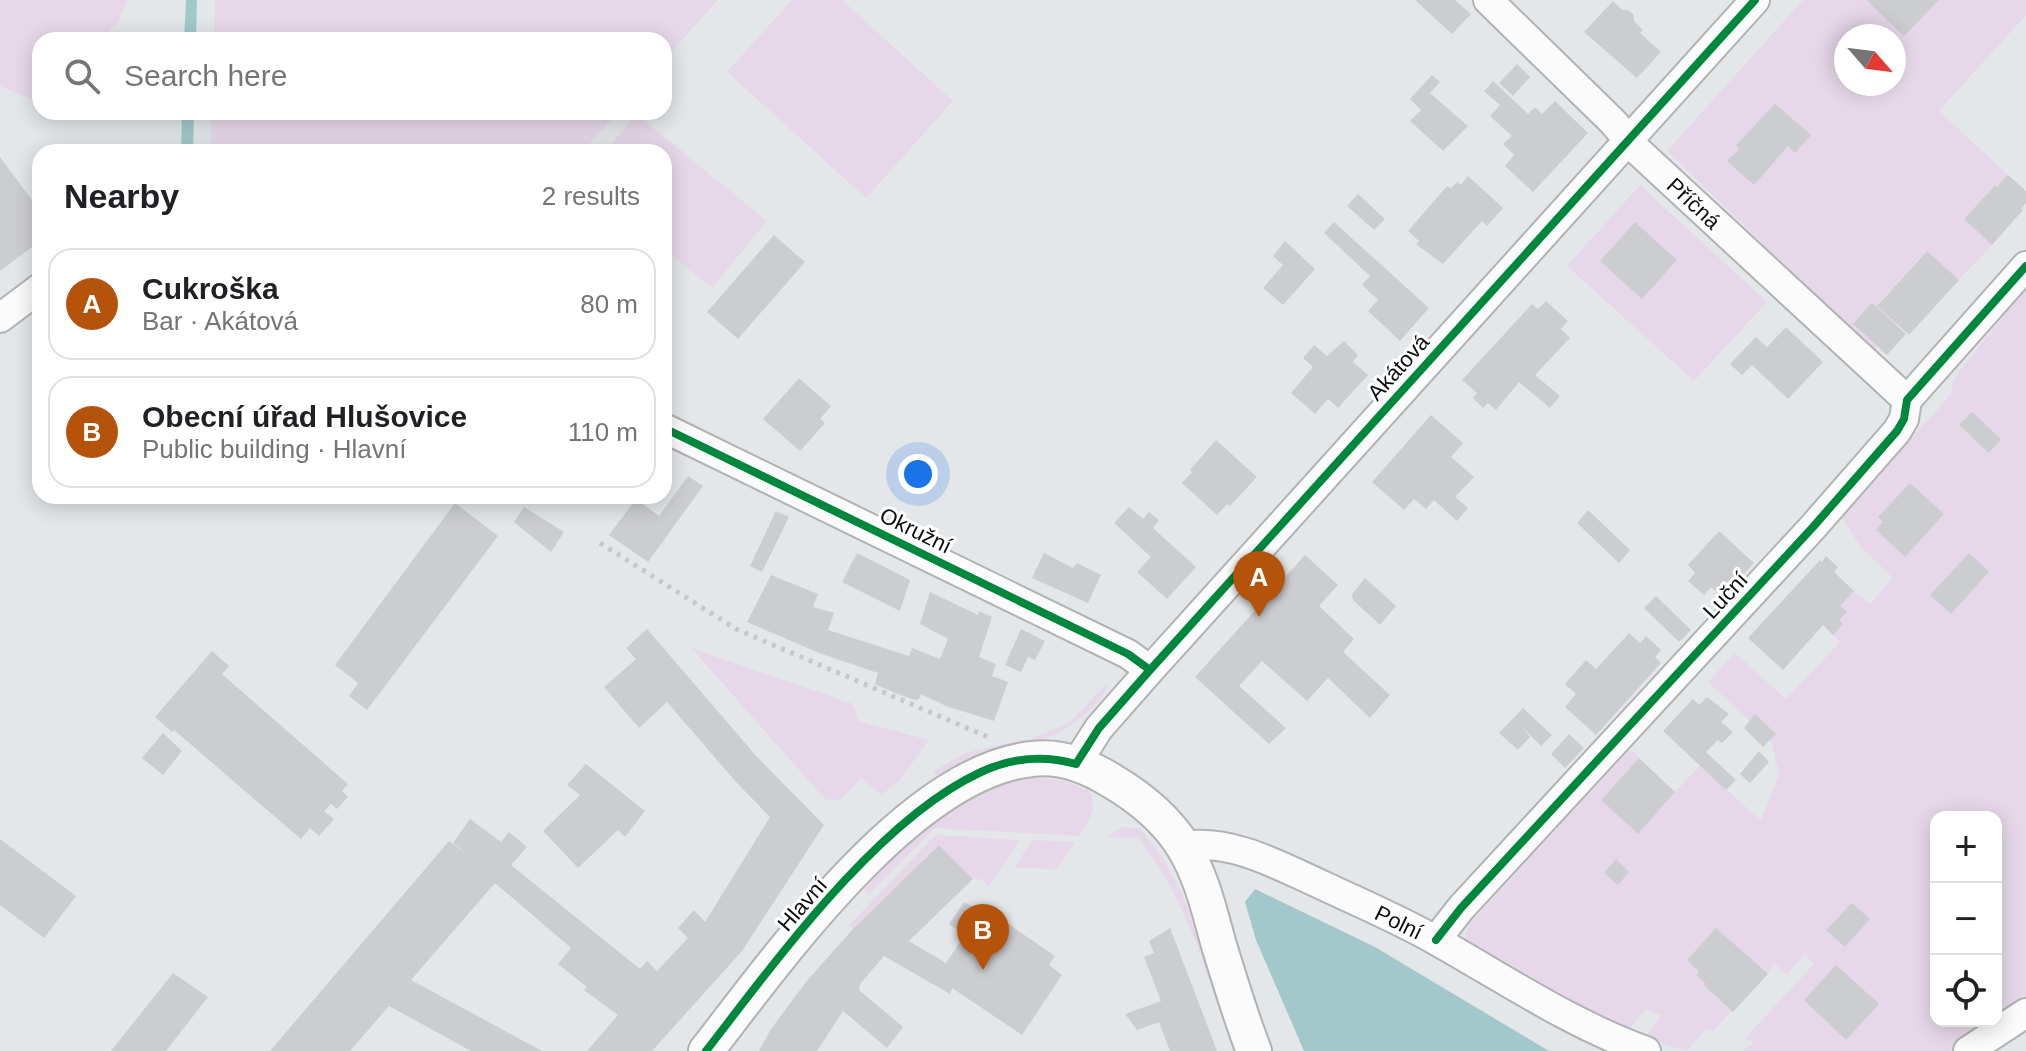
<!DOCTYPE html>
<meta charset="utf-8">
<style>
:root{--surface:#fff;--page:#f2f2f2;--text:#202124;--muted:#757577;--line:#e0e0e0;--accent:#b45309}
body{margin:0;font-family:Arial,sans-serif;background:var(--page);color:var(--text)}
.controls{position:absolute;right:24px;bottom:24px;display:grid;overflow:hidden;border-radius:16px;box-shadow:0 4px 20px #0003}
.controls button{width:72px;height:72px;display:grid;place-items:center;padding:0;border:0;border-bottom:2px solid var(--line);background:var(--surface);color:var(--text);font:40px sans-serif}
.compass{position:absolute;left:1834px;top:24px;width:72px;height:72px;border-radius:50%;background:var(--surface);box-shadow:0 4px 20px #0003;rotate:118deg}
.you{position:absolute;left:918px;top:474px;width:28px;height:28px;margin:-20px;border:6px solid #fff;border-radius:50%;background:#1a73e8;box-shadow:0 0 0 12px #1a73e833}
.badge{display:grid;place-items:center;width:52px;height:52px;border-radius:50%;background:var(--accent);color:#fff;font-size:26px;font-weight:700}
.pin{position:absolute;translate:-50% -66px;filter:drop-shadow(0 2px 4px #0008)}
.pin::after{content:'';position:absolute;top:42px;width:28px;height:24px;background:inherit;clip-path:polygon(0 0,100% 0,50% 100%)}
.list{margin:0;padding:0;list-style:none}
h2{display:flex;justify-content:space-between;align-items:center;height:104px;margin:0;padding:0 32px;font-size:34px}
h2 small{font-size:26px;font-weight:400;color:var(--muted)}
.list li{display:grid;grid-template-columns:52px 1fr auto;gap:24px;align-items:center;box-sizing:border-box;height:112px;margin:0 16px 16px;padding:0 16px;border:2px solid var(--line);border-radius:24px}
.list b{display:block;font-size:30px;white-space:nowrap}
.list p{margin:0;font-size:26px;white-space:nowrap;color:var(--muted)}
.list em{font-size:26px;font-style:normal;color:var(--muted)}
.icon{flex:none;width:44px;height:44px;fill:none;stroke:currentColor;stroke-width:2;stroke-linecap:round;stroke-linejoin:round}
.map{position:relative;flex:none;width:2026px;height:1051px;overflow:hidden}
.search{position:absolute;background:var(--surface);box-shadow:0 4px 20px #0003;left:32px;top:32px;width:640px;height:88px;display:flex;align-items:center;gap:20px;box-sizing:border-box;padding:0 28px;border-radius:24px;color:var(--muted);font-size:30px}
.panel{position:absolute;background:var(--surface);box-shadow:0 4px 20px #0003;left:32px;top:144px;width:640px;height:360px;border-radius:24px}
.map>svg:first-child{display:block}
</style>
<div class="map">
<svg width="2026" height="1051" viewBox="0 0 2026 1051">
<rect width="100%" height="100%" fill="#e4e7ea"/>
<path fill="#e6d8e9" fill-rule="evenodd" d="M0,0H127L119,20L101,40H40V103L0,86Z
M215,0H718L664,60V40H214Z
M792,0H842L953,101L866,198L727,72Z
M1803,0H2026V15L1939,111L2008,175L1997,187L1994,185L1964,219L1992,245L1959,280L1926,251L1877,305L1898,325L1873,353L1756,246L1760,241L1667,151ZM1846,36H1894V84H1846Z
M212,112H618L582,152H210Z
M636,114L767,221L712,288L664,249V152H605Z
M1640,185L1767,302L1694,381L1567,266Z
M2026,288V1000L1996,1021V817H1936V1021H1996L1950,1051H1743L1754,1042L1744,1039L1814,964L1805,954L1786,975L1775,964L1713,1031L1706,1029L1687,1051L1649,1040L1648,1034L1661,1015L1646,1009L1626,1033L1470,947L1465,936L1470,923L1629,751L1635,752L1639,758L1601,800L1638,833L1700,765L1761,821L1779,774L1771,741L1708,682L1735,653L1786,699L1840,642L1833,635L1843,624L1839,620L1840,606L1854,591L1870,604L1893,578L1860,546L1842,518C1872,471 1918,436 1952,392V385L1958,373Z
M691,648L853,704L858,721L929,740L899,781L881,795L861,778L839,801L825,799Z
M1107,683C1106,694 1099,701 1091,709C1052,745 1024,742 977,758C963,762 950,772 938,779L933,772L965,753L1025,739L1030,742L1032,738L1069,723Z
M1032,777L1065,781L1089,791C1099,809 1089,820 1079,836L935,828L869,894L862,887C909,838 960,785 1032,777Z
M1122,827L1138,828L1143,832L1164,860L1182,893L1240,1051H1233C1208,977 1188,900 1138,838L1107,837Z
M939,835L1020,840L989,887L980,879H973L939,845L853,929L849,925L934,836Z
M1032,840L1075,842L1057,869L1014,868Z"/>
<path fill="#a2c8cb" d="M186,0H197L196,40H184Z
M182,112H194L193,152H181Z
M1255,889L1375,947L1549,1051H1304L1256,940L1245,902Z"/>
<path fill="#cccdd0" d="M1417,0H1455L1471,14L1452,34L1416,1Z
M1866,0H1939L1904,36Z
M1613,1L1622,10H1628L1634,15V21L1643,30L1640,33L1661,52L1637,78L1584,32Z
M1517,64L1530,77L1513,96L1499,83Z
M1432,75L1440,82L1430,93L1468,126L1443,151L1410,121L1421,110L1410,99Z
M1493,81L1528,114L1535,107L1542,114L1555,101L1588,133L1533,192L1505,166L1514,155L1503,144L1512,136L1490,116L1500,105L1484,91Z
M1775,104L1811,135L1795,153L1788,146L1754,185L1727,161L1739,149L1736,145Z
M0,157L40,211V241L0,271Z
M2008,175L2026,191V203L2021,209L2023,210L1992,245L1964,219L1995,185L1997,187Z
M1468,176L1503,208L1487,226L1482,221L1443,264L1416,244L1419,241L1408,231L1447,186L1451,188L1457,182L1461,185Z
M1358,194L1385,219L1374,230L1347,206Z
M1334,222L1429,308L1400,341L1368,311L1378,300L1362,285L1370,276L1324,233Z
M1635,222L1677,260L1642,299L1600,261Z
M774,235L805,262L738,339L707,312Z
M1285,241L1315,269L1283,305L1263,288L1283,265L1273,256Z
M1927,251L1959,280L1909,335L1877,306Z
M1546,301L1568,321L1561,329L1570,338L1535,375L1560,396L1550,408L1519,382L1496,410L1488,403L1483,408L1473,398L1477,393L1462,380L1532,304L1538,309Z
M1872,303L1906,334L1887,355L1853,324Z
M1786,327L1823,362L1788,399L1752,365L1742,375L1730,364L1756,337L1767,347Z
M1344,341L1358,355L1353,362L1368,375L1338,408L1328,399L1315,414L1291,393L1313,367L1303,358L1314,345L1327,356Z
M799,378L831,406L820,419L825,423L800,451L763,419Z
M1972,412L2001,439L1989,453L1959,425Z
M1431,415L1463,443L1451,457L1474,477L1455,497L1468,508L1457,521L1434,500L1426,509L1414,499L1404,510L1372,482Z
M1216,440L1257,477L1230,506L1227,504L1217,515L1182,483L1192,472L1190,470Z
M688,476L703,486L648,562L609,535L636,499L659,516Z
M1910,483L1944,514L1905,557L1876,530L1883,522L1878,517Z
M455,503L498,536L367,710L349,696L358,683L335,665Z
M524,507L564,532L551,552L514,522Z
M1129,507L1143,519L1149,512L1159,520L1153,528L1196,567L1167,599L1137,572L1151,557L1114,523Z
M1588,510L1630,550L1619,563L1577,523Z
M776,511L789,517L762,572L750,566Z
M1719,531L1754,563L1722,598L1711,587L1704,595L1688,581L1695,573L1688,565Z
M857,553L910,580L900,611L842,582Z
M1044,553L1073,568L1077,563L1101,575L1088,603L1032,578Z
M1969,553L1989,572L1951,614L1930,595Z
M1305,555L1338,585L1319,606L1354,639L1343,652L1390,695L1370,718L1328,678L1307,701L1262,661L1239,686L1286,728L1269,744L1195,677Z
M1826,556L1838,567L1834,572L1854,591L1840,606L1847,612L1839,620L1843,624L1833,635L1823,625L1783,670L1748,638L1820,560L1822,562Z
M771,575L818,594L813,607L834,613L828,630L909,656L912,648L940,659L948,639L920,624L930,592L978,615L979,611L992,617L979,657L996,664L992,676L1008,682L994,721L946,706L921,694L919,699L915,700L895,693L875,684L878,673L819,653L747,622Z
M1365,578L1396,606L1380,625L1353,600L1352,594Z
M1656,596L1691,630L1679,642L1644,608Z
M647,629L758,758L824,825L742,951L652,1051H587L618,1015L584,990L587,987L558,964L571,948L495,883L411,980L542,1051H471L389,1006L350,1051H270L449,841L470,857L453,843L470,819L501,842L509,832L527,847L511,865L640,969L647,961L657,971L688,938L678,928L694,910L705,922L770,817L736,782L667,702L639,728L604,687L636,659L626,648Z
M1021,629L1045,641L1035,660L1028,657L1021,672L1005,665Z
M1629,633L1640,643L1646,636L1661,650L1655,657L1661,663L1596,735L1565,707L1576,694L1565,684L1586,660L1596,669Z
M212,651L229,666L222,674L348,784L342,791L348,797L337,809L331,804L324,811L334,819L319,836L310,828L301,839L174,730L172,732L155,717Z
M1707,697L1729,714L1721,722L1733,732L1722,743L1718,740L1706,752L1736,780L1726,790L1663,731L1693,699L1699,705Z
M1523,708L1552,735L1541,746L1522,727L1530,737L1518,750L1499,733Z
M1755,714L1776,734L1763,747L1744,728Z
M163,733L182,751L163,775L142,758Z
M1569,734L1584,748L1565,768L1551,754Z
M1759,751L1769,762L1750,783L1740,774Z
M1639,758L1675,792L1638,834L1601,800Z
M586,764L645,811L625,837L618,830L578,868L543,831L580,795L567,785Z
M0,839L76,896L44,938L0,905Z
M939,845L973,879L909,941L946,963L965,935L949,924L964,902L988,916L991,912L1055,956L1049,965L1062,975L1022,1035L952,988L950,994L884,956L860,984L859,990L903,1027L887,1048L843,1011L817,1051H759L771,1029L806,982L853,929Z
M1616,859L1629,872L1618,885L1604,873Z
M1852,903L1870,919L1845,947L1826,930Z
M1170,928L1200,1006L1217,1051H1170L1159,1022L1137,1030L1125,1014L1161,1001L1144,957L1154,953L1149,941Z
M1716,928L1768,974L1733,1012L1704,985L1706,984L1696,975L1699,972L1687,960Z
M1836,965L1879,1004L1846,1040L1804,1000Z
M173,973L208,997L166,1051H111Z"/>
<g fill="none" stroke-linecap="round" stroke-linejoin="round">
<defs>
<path id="minor" d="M1488,0L1613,122L1638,151L1907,400
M0,318L40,288
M664,428L1128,654L1150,670
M1076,764L1099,728L1150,670L1755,0
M1183,846C1232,839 1278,865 1322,885C1360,903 1400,920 1437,941C1506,980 1571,1024 1646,1051
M1436,940L1461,908L1813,527L1897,431L1904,419L1907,400L2026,266
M1968,1051L2026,1013"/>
<path id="tertiary" d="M706,1051C778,959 909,772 1032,759C1061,755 1088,766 1112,781C1139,797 1166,819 1183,846C1201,875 1209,909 1218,942C1229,978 1240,1015 1254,1051"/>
</defs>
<use href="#minor" stroke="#b0b2b4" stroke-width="32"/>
<use href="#tertiary" stroke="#b0b2b4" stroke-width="38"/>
<path stroke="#c7c8c9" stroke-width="5" stroke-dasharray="4 6" stroke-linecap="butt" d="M600,543L736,629L988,737"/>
<use href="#minor" stroke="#fbfbfc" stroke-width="28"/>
<use href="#tertiary" stroke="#fbfbfc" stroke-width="34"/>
<defs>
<path id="cycleway" d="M664,428L1128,654L1150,670
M1436,940L1461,908L1813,527L1897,431L1904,419L1907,400L2026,266
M706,1051C776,961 877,820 981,772C1011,758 1044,755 1076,764L1099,728L1150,670L1755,0"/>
</defs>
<use href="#cycleway" stroke="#fff" stroke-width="13"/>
<use href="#cycleway" stroke="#00873e" stroke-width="8"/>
</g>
<g text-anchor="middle" stroke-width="6" stroke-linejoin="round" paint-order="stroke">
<g font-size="22" fill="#0c0d0f" stroke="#fff">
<text transform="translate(1694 203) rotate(43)" y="8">Příčná</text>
<text transform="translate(1398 367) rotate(-48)" y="8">Akátová</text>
<text transform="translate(916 530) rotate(26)" y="8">Okružní</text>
<text transform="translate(1725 595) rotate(-47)" y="8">Luční</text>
<text transform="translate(802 904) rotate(-49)" y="8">Hlavní</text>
<text transform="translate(1399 922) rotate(26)" y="8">Polní</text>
</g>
</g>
</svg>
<div class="controls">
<button>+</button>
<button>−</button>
<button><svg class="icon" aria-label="locate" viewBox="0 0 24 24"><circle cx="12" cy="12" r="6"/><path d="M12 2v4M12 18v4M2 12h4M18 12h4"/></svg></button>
</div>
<svg class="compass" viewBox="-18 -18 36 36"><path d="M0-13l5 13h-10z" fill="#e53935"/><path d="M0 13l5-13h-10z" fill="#757577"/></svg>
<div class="you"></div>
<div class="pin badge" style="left:1259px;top:617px">A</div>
<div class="pin badge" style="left:983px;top:970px">B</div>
<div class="search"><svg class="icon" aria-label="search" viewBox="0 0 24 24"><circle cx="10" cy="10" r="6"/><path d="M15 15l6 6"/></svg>Search here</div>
<section class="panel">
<h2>Nearby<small>2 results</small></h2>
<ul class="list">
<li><span class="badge">A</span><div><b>Cukroška</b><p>Bar · Akátová</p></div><em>80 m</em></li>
<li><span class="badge">B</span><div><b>Obecní úřad Hlušovice</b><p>Public building · Hlavní</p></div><em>110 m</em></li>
</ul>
</section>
</div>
